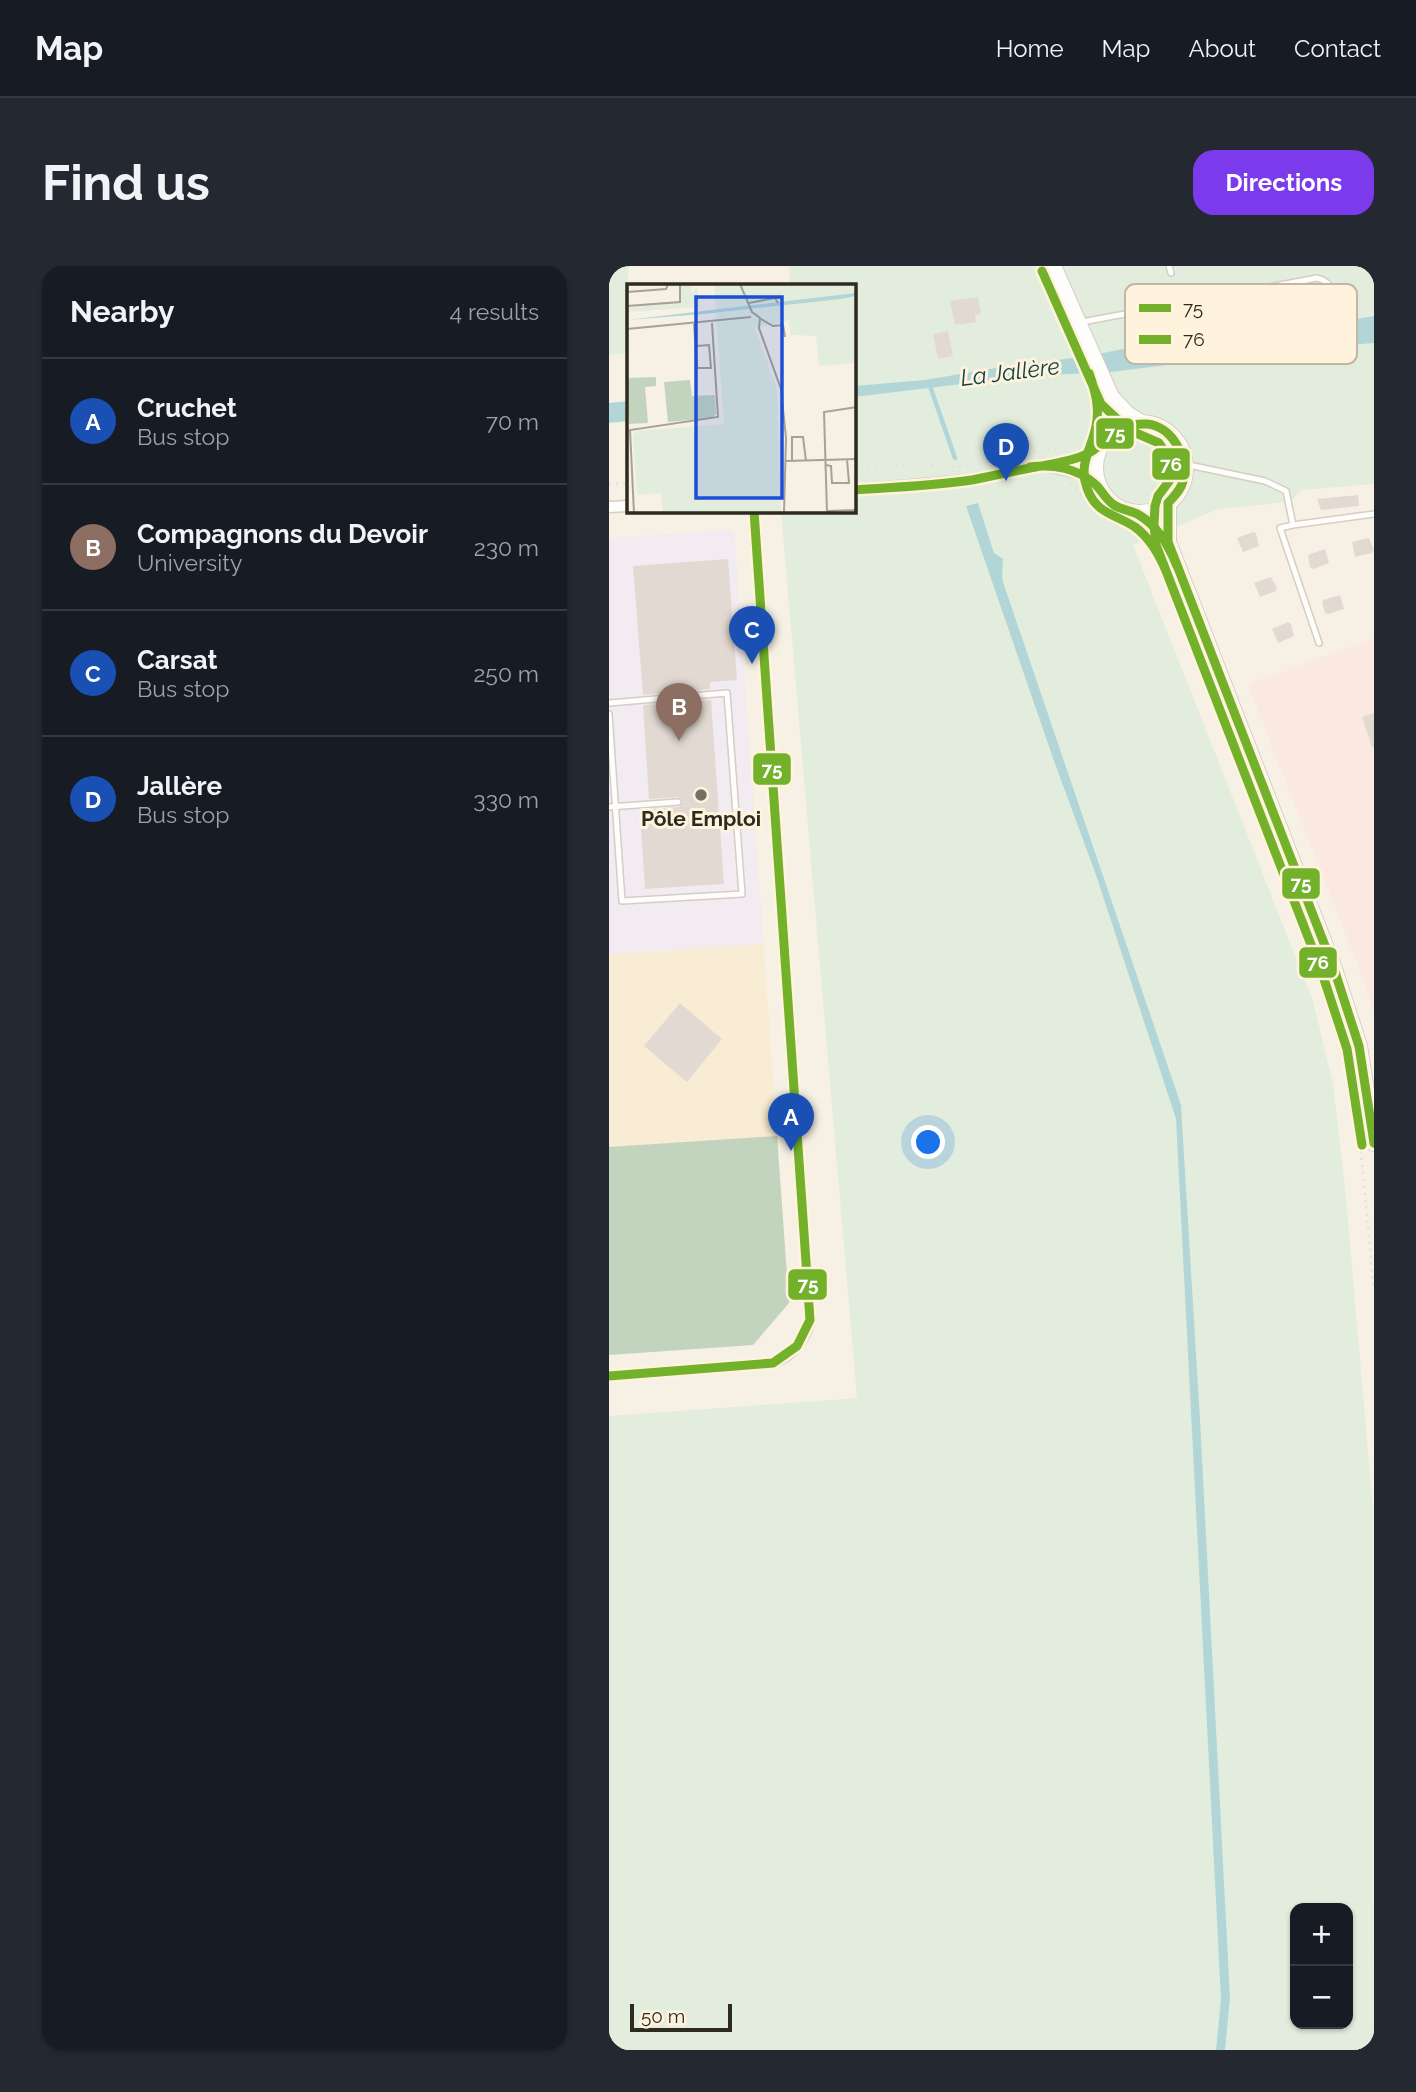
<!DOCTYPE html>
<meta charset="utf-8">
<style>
:root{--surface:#171b24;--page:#242831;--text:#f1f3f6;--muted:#9ea1a6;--line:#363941;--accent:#7c3aed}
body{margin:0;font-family:Raleway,sans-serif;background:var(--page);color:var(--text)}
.controls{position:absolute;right:21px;bottom:21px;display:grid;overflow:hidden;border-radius:14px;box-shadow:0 2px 5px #0004}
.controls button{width:63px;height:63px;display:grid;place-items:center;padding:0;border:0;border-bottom:2px solid var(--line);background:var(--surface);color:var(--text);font:35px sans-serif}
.scale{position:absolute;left:21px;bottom:18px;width:102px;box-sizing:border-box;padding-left:7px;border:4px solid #2f2a1f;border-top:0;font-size:19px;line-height:24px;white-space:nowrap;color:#2f2a1f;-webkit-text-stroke:5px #fff3dd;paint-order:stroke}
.you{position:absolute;left:320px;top:877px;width:24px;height:24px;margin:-18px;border:5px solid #fff;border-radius:50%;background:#1a73e8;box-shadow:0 0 0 10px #1a73e833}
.badge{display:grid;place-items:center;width:46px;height:46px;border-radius:50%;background:var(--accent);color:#fff;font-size:23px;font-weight:700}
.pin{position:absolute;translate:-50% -58px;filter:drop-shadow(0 2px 4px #0008)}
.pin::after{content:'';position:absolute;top:37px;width:24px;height:21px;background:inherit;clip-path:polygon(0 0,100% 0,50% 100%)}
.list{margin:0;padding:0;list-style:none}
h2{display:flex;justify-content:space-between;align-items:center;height:91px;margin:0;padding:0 28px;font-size:30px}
h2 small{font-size:23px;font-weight:400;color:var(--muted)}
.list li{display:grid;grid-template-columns:46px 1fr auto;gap:21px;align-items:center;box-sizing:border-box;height:126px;padding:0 28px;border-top:2px solid var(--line)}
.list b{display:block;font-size:26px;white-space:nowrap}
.list p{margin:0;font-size:23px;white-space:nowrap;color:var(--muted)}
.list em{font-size:23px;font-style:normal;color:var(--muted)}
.map{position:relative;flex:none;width:765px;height:1784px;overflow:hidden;border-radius:21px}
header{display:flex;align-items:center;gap:42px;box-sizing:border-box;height:98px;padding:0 35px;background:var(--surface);border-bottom:2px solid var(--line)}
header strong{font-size:33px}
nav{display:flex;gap:38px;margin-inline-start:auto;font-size:24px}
.intro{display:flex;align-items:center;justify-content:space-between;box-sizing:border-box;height:168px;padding:0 42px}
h1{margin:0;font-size:49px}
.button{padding:18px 32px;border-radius:21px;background:var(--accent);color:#fff;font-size:24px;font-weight:700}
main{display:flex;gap:42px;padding:0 42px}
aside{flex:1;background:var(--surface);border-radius:21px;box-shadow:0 2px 5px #0004}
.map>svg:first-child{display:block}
</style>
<header>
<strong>Map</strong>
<nav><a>Home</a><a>Map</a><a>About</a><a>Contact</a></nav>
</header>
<div class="intro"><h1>Find us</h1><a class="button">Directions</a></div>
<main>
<aside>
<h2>Nearby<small>4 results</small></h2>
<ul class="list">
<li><span class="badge" style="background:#1a4fb4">A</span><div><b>Cruchet</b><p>Bus stop</p></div><em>70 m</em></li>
<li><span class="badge" style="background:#8d6e63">B</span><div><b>Compagnons du Devoir</b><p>University</p></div><em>230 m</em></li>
<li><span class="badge" style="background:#1a4fb4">C</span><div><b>Carsat</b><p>Bus stop</p></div><em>250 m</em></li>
<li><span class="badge" style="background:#1a4fb4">D</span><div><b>Jallère</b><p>Bus stop</p></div><em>330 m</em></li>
</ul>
</aside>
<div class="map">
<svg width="765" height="1784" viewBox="0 0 765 1784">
<rect width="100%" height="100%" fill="#f7f1e5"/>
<path fill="#f9ecd4" d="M125,264L180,1037L144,1079L0,1089V272Z"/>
<path fill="#fbe9e1" d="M765,372V747L753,710L639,419Z"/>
<path fill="#f2ebf1" d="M125,264L154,678L0,688V272Z"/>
<path fill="#e3eddd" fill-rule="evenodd" d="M0,0H19V87L0,89Z
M180,0H765V218L693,224L680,236L609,243L524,279L704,735L724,818L737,931L764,1244L765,1784H0V1150L248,1132L172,245H245V19H181ZM686,1642H739V1758H686Z"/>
<path fill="#c3d4be" d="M168,870L180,1037L144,1079L0,1089V881Z"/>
<path fill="#b2d6d7" d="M690,24H699L704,60L765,50V77L679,84L502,106L420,110L245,131V120L316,114L411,98L474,91L544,77L695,61Z
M19,135V155L0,157V137Z
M369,237L383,281L385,287L394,293L393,313L572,839L591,1154L621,1732L616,1784H607L612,1733L567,853L487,609L445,495L357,240Z"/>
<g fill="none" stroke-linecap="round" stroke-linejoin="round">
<path stroke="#b2d6d7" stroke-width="4.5" d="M321,120L346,192"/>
</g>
<path fill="#e2dad2" d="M369,31L372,48L366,49L367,56L346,59L341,35Z
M339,65L344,90L329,93L324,68Z
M749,229L750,240L712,244L708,233Z
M644,266L647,267L650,280L634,286L628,272Z
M760,272L765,284L763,287L746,291L743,276Z
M716,283L720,297L704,303L701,301L699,289Z
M119,293L128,414L101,416V423L34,429L24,300Z
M662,311L668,322L667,325L651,331L645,317Z
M731,329L735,343L719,348L716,347L713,337L714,334Z
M679,356L682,358L685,370L669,377L663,363Z
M102,434L115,618L36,623L31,547L41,546V543L70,541L74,536L69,531L40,533L34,439Z
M765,447V481H763L753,451Z
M71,737L113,773L78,816L35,780Z"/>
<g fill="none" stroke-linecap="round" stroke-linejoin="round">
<defs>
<path id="service" d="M560,0L562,7
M473,56L708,12C726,16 728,35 731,52
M575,198L656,215L677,225L684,259L765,248
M684,259L671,262L710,377
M0,437L118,427L133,628L13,635L0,448
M0,541L69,536"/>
<path id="minor" d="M441,201L474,208L489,220
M245,224L361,214L470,192L491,181
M0,241L19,240
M0,1110L164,1097C184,1088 195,1075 201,1054L145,245"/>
<path id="secondary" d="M444,0L502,131L518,148L534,158
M486 202a45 45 0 1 1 90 0a45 45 0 1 1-90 0Z
M496,173L502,131
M559,237V276L725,703L750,780L765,877"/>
</defs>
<use href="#service" stroke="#d4cec4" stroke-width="8"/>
<use href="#minor" stroke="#d4cec4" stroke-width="13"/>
<use href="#secondary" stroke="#d4cec4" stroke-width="18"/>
<path stroke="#e3e1dd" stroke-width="2.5" stroke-dasharray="2 5" stroke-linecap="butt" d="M245,202L305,198L342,201L358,200L434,184L453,182
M0,218L19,217
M461,218C475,228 482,243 496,253C517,267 532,259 546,286
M752,885L765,1025"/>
<use href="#service" stroke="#fefdfb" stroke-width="5"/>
<use href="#minor" stroke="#fefdfb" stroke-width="10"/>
<use href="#secondary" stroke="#fefdfb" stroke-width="16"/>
<defs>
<path id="bus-1" d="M421,201C444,198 469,202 487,219C493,225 497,234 505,239C512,244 522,244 530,249C549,260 560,280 568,300
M245,224C284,221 324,220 363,214C382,210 401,206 421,202C436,199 453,197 468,192C496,184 504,156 538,158C563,160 580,192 574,215C572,224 565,230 559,237V276L725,703L750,780L765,877
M0,1110L164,1097L188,1080L201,1054L145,245"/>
<path id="bus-2" d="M433,5L492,138L520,164L550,177L561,193L563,203L561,214L549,230L546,240L545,258L547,279L713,707L738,783L753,879
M480,107C486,124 491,142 487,160C483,182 469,198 478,222C487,248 506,248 526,261C541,272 550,288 557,305"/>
</defs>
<use href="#bus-1" stroke="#fff3dd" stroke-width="14"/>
<use href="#bus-2" stroke="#fff3dd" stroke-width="14"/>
<use href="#bus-1" stroke="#72b129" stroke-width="9"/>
<use href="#bus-2" stroke="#72b129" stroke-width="9"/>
</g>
<circle fill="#757064" stroke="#fff3dd" stroke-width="2.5" cx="92" cy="529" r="7"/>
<g text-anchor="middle" stroke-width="6" stroke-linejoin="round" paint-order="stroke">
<g font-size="21" font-weight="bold" fill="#2f2a1f" stroke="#fff3dd">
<text x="92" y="560">Pôle Emploi</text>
</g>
<g font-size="23" font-style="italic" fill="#114248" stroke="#fff3dd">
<text transform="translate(401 106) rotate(-7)" y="8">La Jallère</text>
</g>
</g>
<g transform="translate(18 18)">
<rect width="229" height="229" fill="#f7f1e5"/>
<path d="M54,0H63L66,10L70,0L72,23L0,28V23L54,18ZM87,0H229V79L192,82L189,52L164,51L162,37L128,44L150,105L154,229H36L34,209L10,211L6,151L10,147L97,140Z" fill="#e3eddd"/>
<path d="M29,93V102L18,103L21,139L2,140L0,94ZM63,96L65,112L88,111L89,130L85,134L41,138L37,98Z" fill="#c3d4be"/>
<path d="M229,9V12L214,15L76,30L0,36Z" fill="#b2d6d7"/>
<path fill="none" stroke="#a7a196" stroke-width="2" d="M113,0L125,28L133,34L132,44L154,105L159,154L157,229M0,8L39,5L41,0M122,19L148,14L151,19M0,22L53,18V0M134,35L146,42L156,41L158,53M67,40L70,84H84L82,61L69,62M0,45L124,33M159,177L230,175M165,177V153H176L179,177M199,181L204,182L205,199H222L220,175M200,227L230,226M7,229L3,146L91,133L85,39M200,229L197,128L230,123"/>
<path fill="#1d4ed8" fill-opacity="0.15" stroke="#1d4ed8" stroke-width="3.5" d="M69,13H155V214H69Z"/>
<rect width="229" height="229" fill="none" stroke="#2f2a1f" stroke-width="3.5"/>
</g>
<rect x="516" y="18" width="232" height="80" rx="10" fill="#fff3dd" stroke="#c1b7a4" stroke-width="2"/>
<rect x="530" y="38" width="32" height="8" fill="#72b129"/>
<rect x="530" y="69" width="32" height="9" fill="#72b129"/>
<g font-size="19" fill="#2f2a1f">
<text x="574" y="49">75</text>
<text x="574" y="80">76</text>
</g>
<g stroke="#fff3dd" stroke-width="2.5">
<rect x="486" y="151" width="40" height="33" rx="7" fill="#72b129"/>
<rect x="542" y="181" width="40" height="34" rx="7" fill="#72b129"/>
<rect x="143" y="486" width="40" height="34" rx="7" fill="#72b129"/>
<rect x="672" y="601" width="40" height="33" rx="7" fill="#72b129"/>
<rect x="689" y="680" width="40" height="33" rx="7" fill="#72b129"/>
<rect x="178" y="1002" width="41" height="33" rx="7" fill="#72b129"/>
</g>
<g font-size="19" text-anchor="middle" font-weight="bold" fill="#fff">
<text x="506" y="174">75</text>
<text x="562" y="205">76</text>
<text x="163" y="510">75</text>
<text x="692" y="624">75</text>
<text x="709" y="703">76</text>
<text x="199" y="1025">75</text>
</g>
</svg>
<div class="controls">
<button>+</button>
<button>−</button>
</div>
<div class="scale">50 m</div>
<div class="you"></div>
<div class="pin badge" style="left:182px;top:885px;background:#1a4fb4">A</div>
<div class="pin badge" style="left:70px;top:475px;background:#8d6e63">B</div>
<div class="pin badge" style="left:143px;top:398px;background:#1a4fb4">C</div>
<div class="pin badge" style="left:397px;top:215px;background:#1a4fb4">D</div>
</div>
</main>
